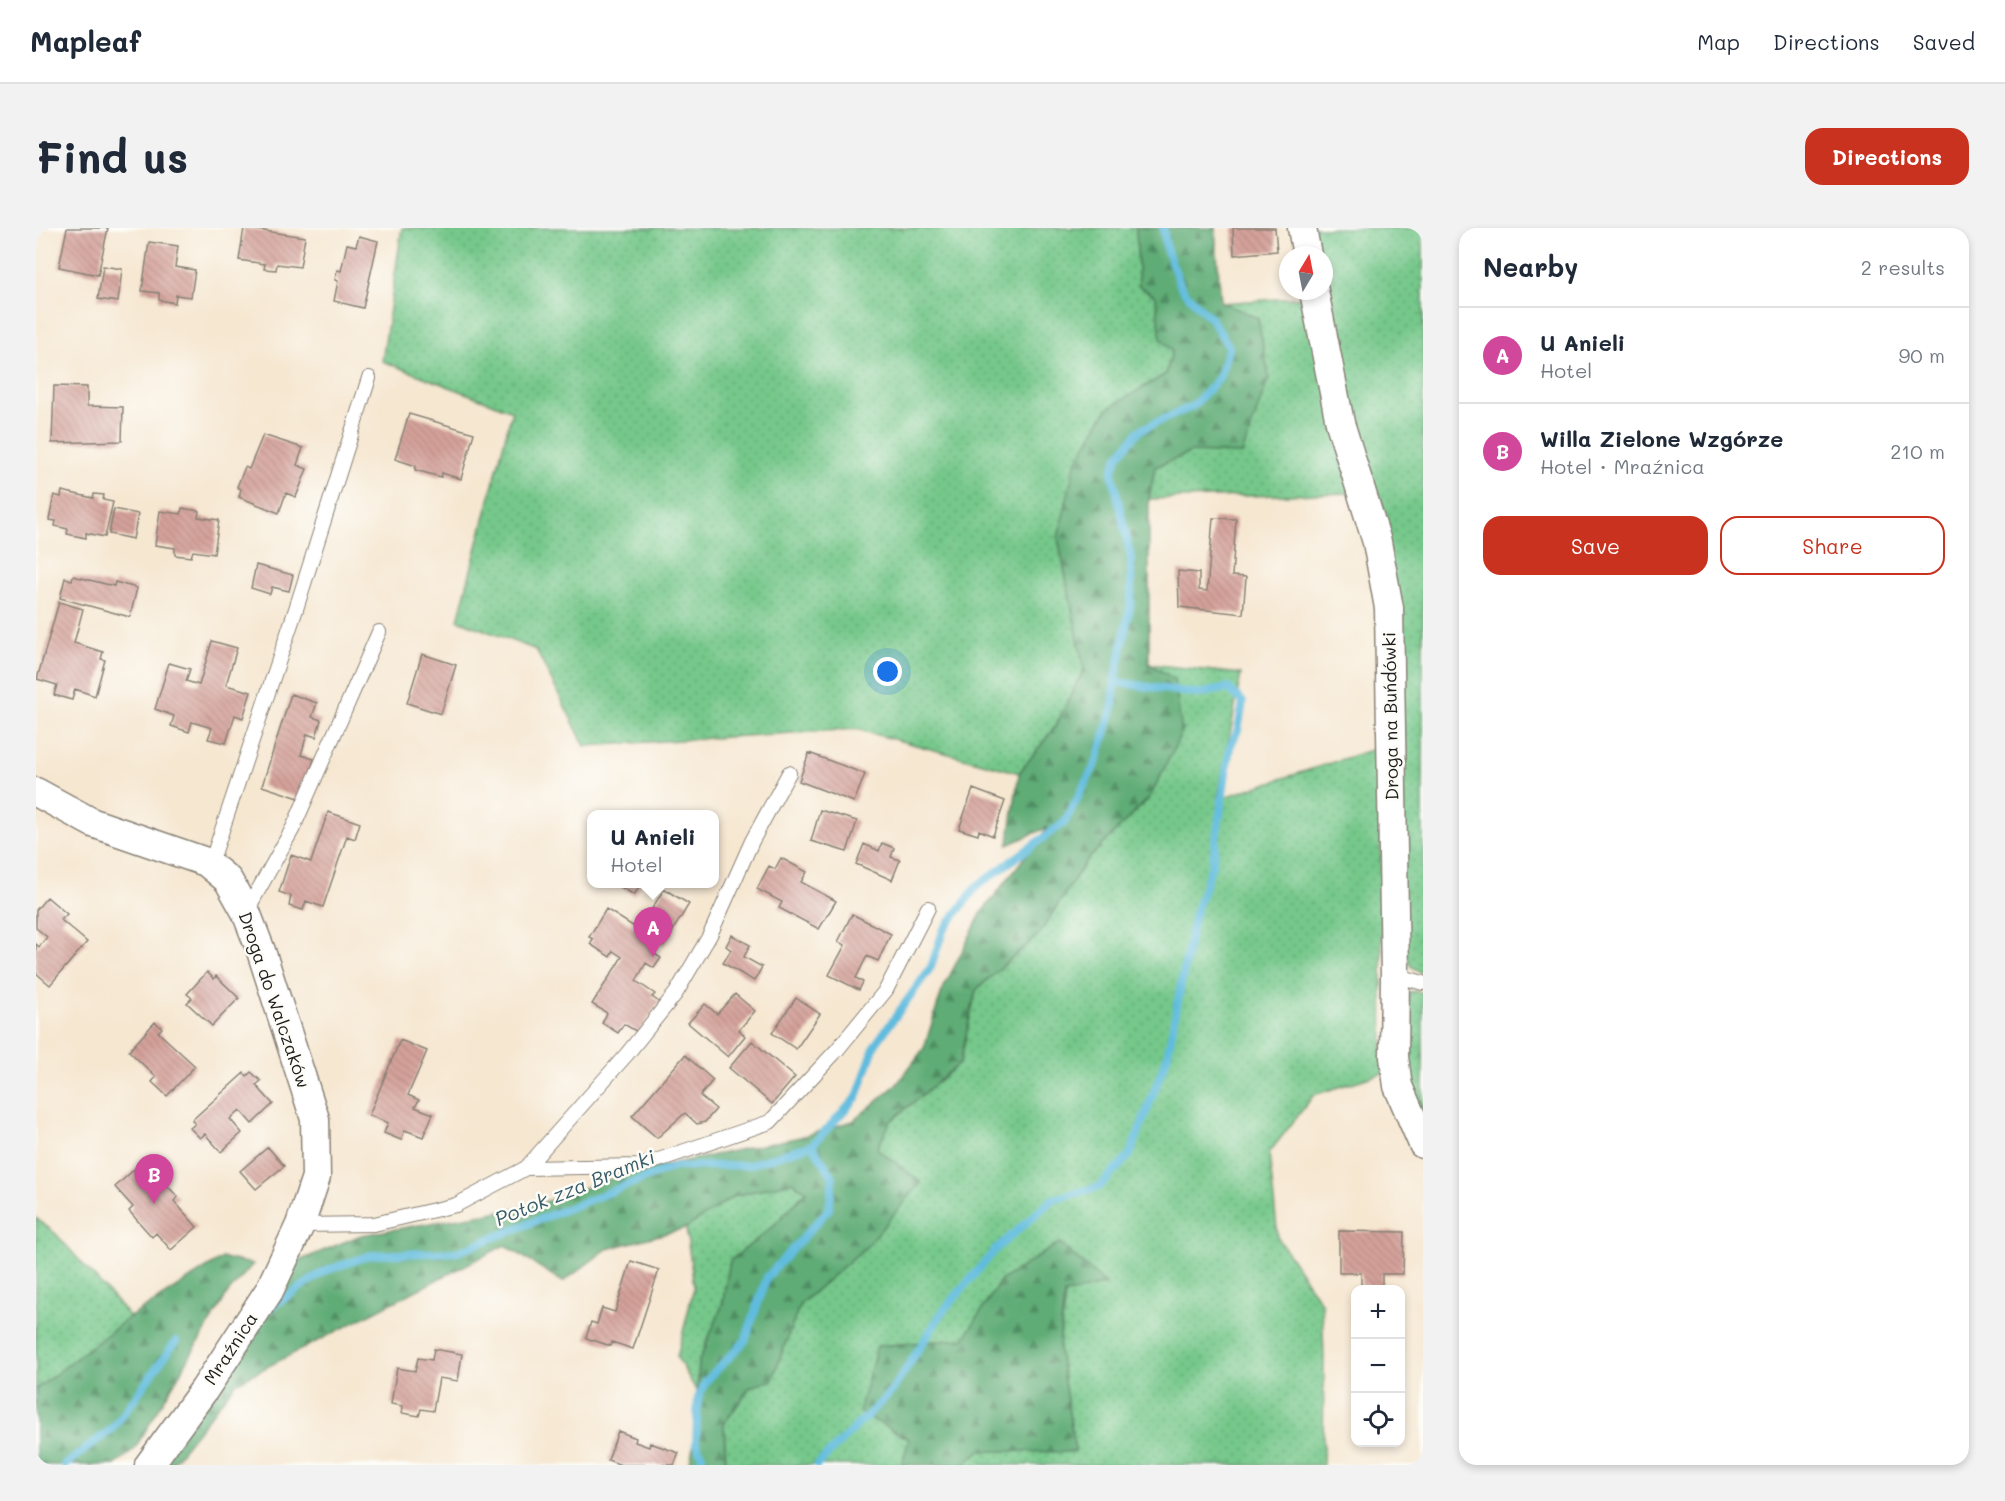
<!DOCTYPE html>
<meta charset="utf-8">
<style>
:root{--surface:#fff;--page:#f2f2f3;--text:#1f2937;--muted:#747a83;--line:#e0e1e3;--accent:#c8321e}
body{margin:0;font-family:Mali,sans-serif;background:var(--page);color:var(--text)}
.controls{position:absolute;right:18px;bottom:18px;display:grid;overflow:hidden;border-radius:12px;box-shadow:0 3px 9px #0003}
.controls button{width:54px;height:54px;display:grid;place-items:center;padding:0;border:0;border-bottom:2px solid var(--line);background:var(--surface);color:var(--text);font:30px sans-serif}
.compass{position:absolute;left:1243px;top:18px;width:54px;height:54px;border-radius:50%;background:var(--surface);box-shadow:0 3px 9px #0003;rotate:10deg}
.you{position:absolute;left:852px;top:444px;width:21px;height:21px;margin:-15px;border:4px solid #fff;border-radius:50%;background:#1a73e8;box-shadow:0 0 0 9px #1a73e833}
.badge{display:grid;place-items:center;width:39px;height:39px;border-radius:50%;background:var(--accent);color:#fff;font-size:20px;font-weight:700}
.pin{position:absolute;translate:-50% -50px;filter:drop-shadow(0 2px 3px #0008)}
.pin::after{content:'';position:absolute;top:32px;width:21px;height:18px;background:inherit;clip-path:polygon(0 0,100% 0,50% 100%)}
.popup{position:absolute;left:551px;top:582px;width:132px;height:78px;box-sizing:border-box;display:grid;place-content:center;border-radius:12px;background:var(--surface);filter:drop-shadow(0 2px 4px #0005);font-size:20px;white-space:nowrap;color:var(--muted)}
.popup b{font-size:22px;color:var(--text)}
.popup::after{content:'';position:absolute;left:50%;top:100%;margin-left:-12px;border:12px solid transparent;border-top-color:var(--surface)}
.list{margin:0;padding:0;list-style:none}
h2{display:flex;justify-content:space-between;align-items:center;height:78px;margin:0;padding:0 24px;font-size:26px}
h2 small{font-size:20px;font-weight:400;color:var(--muted)}
.list li{display:grid;grid-template-columns:39px 1fr auto;gap:18px;align-items:center;box-sizing:border-box;height:96px;padding:0 24px;border-top:2px solid var(--line)}
.list b{display:block;font-size:22px;white-space:nowrap}
.list p{margin:0;font-size:20px;white-space:nowrap;color:var(--muted)}
.list em{font-size:20px;font-style:normal;color:var(--muted)}
.actions{display:flex;gap:12px;padding:18px 24px}
.actions a{flex:1;padding:14px 0;border:2px solid var(--accent);border-radius:18px;text-align:center;font-size:21px;color:var(--accent)}
.actions .main{background:var(--accent);color:#fff}
.icon{flex:none;width:33px;height:33px;fill:none;stroke:currentColor;stroke-width:2;stroke-linecap:round;stroke-linejoin:round}
.map{position:relative;flex:none;width:1387px;height:1237px;overflow:hidden;border-radius:18px}
header{display:flex;align-items:center;gap:36px;box-sizing:border-box;height:84px;padding:0 30px;background:var(--surface);border-bottom:2px solid var(--line)}
header strong{font-size:28px}
nav{display:flex;gap:33px;margin-inline-start:auto;font-size:21px}
.intro{display:flex;align-items:center;justify-content:space-between;box-sizing:border-box;height:144px;padding:0 36px}
h1{margin:0;font-size:42px}
.button{padding:15px 27px;border-radius:18px;background:var(--accent);color:#fff;font-size:21px;font-weight:700}
main{display:flex;gap:36px;padding:0 36px}
aside{flex:1;background:var(--surface);border-radius:18px;box-shadow:0 3px 9px #0003}
.map>svg:first-child{display:block}
</style>
<header>
<strong>Mapleaf</strong>
<nav><a>Map</a><a>Directions</a><a>Saved</a></nav>
</header>
<div class="intro"><h1>Find us</h1><a class="button">Directions</a></div>
<main>
<div class="map">
<svg width="1387" height="1237" viewBox="0 0 1387 1237">
<defs>
<pattern id="grass-dots" width="8" height="8" patternUnits="userSpaceOnUse" patternTransform="scale(1.5)"><rect width="8" height="8" fill="#74c78a"/><path d="M2 2h.1M6 6h.1" fill="none" stroke="#64aa76" stroke-width="1.8" stroke-linecap="round"/></pattern>
<pattern id="forest-firs" width="22" height="20" patternUnits="userSpaceOnUse" patternTransform="scale(1.5)"><rect width="22" height="20" fill="#5fac76"/><path d="M5 1l3.5 6h-7zM16 11l3.5 6h-7z" fill="#4e8b60"/></pattern>
<pattern id="building-back-hatch" width="6" height="6" patternUnits="userSpaceOnUse" patternTransform="scale(1.5)"><rect width="6" height="6" fill="#d4a19a"/><path d="M-1 5l2 2M0 0l6 6M5-1l2 2" fill="none" stroke="#b58a84"/></pattern>
</defs>
<rect width="100%" height="100%" fill="#fdfcf7"/>
<filter id="ink" filterUnits="userSpaceOnUse"><feTurbulence type="fractalNoise" baseFrequency=".0167" numOctaves="2"/><feDisplacementMap in="SourceGraphic" scale="12" xChannelSelector="R" yChannelSelector="G"/><feConvolveMatrix kernelMatrix="1 2 1 2 8 2 1 2 1" color-interpolation-filters="sRGB"/></filter>
<filter id="wash" filterUnits="userSpaceOnUse"><feTurbulence type="fractalNoise" baseFrequency=".008" numOctaves="4" result="noise"/><feDisplacementMap in="SourceGraphic" scale="24" xChannelSelector="R" yChannelSelector="G"/><feGaussianBlur stdDeviation="1.35" result="paint"/><feColorMatrix in="noise" values="0 0 0 0 0 0 0 0 0 0 0 0 0 0 0 0 0 1.4 0 .05"/><feComposite in="paint" operator="in"/></filter>
<g filter="url(#wash)">
<rect width="100%" height="100%" fill="#f6e7d1"/>
<path fill="url(#grass-dots)" stroke="#487253" stroke-width="1.5" d="M366,0H1100L1103,58L1120,68L1125,110L1136,123L1130,146L1071,181L1022,310L1048,441L1019,499L983,545L820,501L549,518L500,422L422,392L476,183L346,133Z
M1275,0H1387V746L1375,738L1367,718L1362,450L1288,63V27H1279Z
M1269,69L1315,265L1113,271L1119,239L1156,224L1206,226L1185,75Z
M1113,436L1205,446L1182,571L1344,519L1347,845L1278,867L1233,925L1242,1010L1286,1076L1288,1129L1287,1237H927L942,1223H1039L1023,1121L1029,1066L1069,1056L964,1053L928,1111L841,1118L873,1212L866,1237H690L688,1196L714,1159L736,1152L764,1076L832,1017L884,954L841,921L854,894L924,835L940,762L1003,706L1050,633L1114,569L1146,504Z
M1381,763L1387,765V895L1371,858L1373,764Z
M756,954L771,963L736,999L694,1033L686,1078L663,1133L661,1164L641,1129L658,1059L650,1000L698,968Z
M0,990L20,1006L94,1089L0,1161Z"/>
<path fill="url(#forest-firs)" stroke="#3e6449" stroke-width="1.5" d="M1100,0H1179L1185,74L1222,90L1233,149L1206,226L1156,224L1119,239L1113,271V436L1138,451L1146,504L1114,569L1050,633L1003,706L940,762L924,835L854,894L841,921L885,954L832,1017L764,1076L736,1152L714,1159L688,1196L690,1237H653L661,1202L663,1133L686,1078L694,1033L736,999L771,963L756,954L698,968L650,1000L571,1021L527,1054L469,1017L200,1155L135,1237H132L126,1230L250,1038L325,1007L500,977L591,945L764,909L817,893L861,856L888,820L906,763L946,684L1012,599L972,617L983,545L1019,499L1048,441L1022,310L1039,236L1071,181L1130,146L1136,123L1125,111L1120,69L1103,58Z
M1023,1015L1070,1056L1028,1066L1023,1121L1039,1224L943,1223L927,1237H866L873,1211L823,1184L841,1118L928,1111L964,1053Z
M186,1030L217,1036L192,1065L98,1222L79,1237H0V1161L94,1089Z"/>
<g fill="none" stroke-linecap="round" stroke-linejoin="round">
<path stroke="#60bcde" stroke-width="8" d="M234,1080L289,1043L335,1027L421,1024L637,939L713,937L776,917L821,869L839,817L895,739L907,703L941,658L1029,594L1061,533L1077,478L1079,454L1095,374V330L1076,244L1082,228L1104,202L1157,178L1183,150L1193,119L1176,92L1146,61L1131,23L1127,0
M29,1237L77,1200L140,1113
M665,1237L666,1228L660,1215L662,1170L670,1153L709,1113L731,1049L793,981L797,949L776,917
M781,1237L856,1163L907,1083L960,1021L1017,971L1063,959L1094,927L1131,829L1158,689L1176,637L1194,519L1202,502L1207,474L1192,460L1162,466L1079,454"/>
</g>
<g id="blocks">
<path fill="url(#building-back-hatch)" d="M31,0H72L62,47L23,39Z
M208,0L269,9L264,39L241,36L240,42L228,41L229,36L203,32Z
M1197,0H1239L1241,23L1198,27Z
M323,8L342,13L327,80L298,73L302,53L299,52L301,42L305,43L311,16L320,18Z
M113,14L142,18L139,39L159,42L155,69L140,67L139,75L123,72V65L106,63Z
M67,38L86,41L82,74L62,71Z
M18,158L51,159V178L87,179L86,213L16,215Z
M373,186L438,205L425,251L406,245L405,249L379,242L380,238L359,231Z
M227,207L267,220L261,237L271,241L260,269L250,265L243,285L203,269L205,261L201,259L209,239L213,241Z
M26,263L57,270L58,266L68,267L67,272L77,274L69,309L50,305V310L31,306L32,301L19,298L20,293L13,292L18,267L25,269Z
M146,280L163,283L162,289L183,292L178,326L157,323L155,329L139,327V320L119,317L124,283L145,286Z
M78,281L102,286L97,311L73,306Z
M1177,290L1200,291L1196,348L1210,349L1207,386L1143,379L1142,343L1163,345V362L1171,363Z
M220,337L257,347L253,363L236,359L234,366L215,360Z
M37,348L78,358L79,354L101,360L94,389L24,370L29,350L36,352Z
M23,374L47,381L38,415L67,424L65,431L69,432L59,468L39,461L36,472L18,467L21,457L1,451Z
M176,413L201,420L190,457L215,464L207,490L199,487L190,515L172,511L176,500L156,494L153,504L135,498L138,488L119,481L133,435L154,441L150,453L163,457Z
M386,426L420,437L405,486L371,475Z
M255,466L281,475L276,489L285,492L280,509L271,506L265,527L278,531L266,571L226,558Z
M773,525L829,546L818,574L763,553Z
M937,561L969,573L957,608L943,602L942,607L923,601Z
M784,582L821,593L811,624L775,613Z
M292,584L324,595L319,611L311,608L287,679L270,673L267,682L253,678L255,668L243,664L255,627L275,634Z
M846,615L858,620L855,629L864,632L856,652L820,636L828,616L843,623Z
M745,630L771,644L765,654L800,673L783,701L743,680L746,674L721,661L733,638L739,641Z
M580,656H605L598,667Z
M628,661L653,676L628,717L624,714L617,725L625,730L618,740L610,735L600,753L619,766L616,769L623,774L603,805L588,796L582,805L566,795L571,785L556,776L586,729L577,723L574,729L554,716L557,711L553,709L570,681L603,702Z
M11,669L31,686L25,692L51,714L14,757L0,745V716L3,719L11,709L0,700V682Z
M816,686L855,706L842,733L831,728L820,750L827,754L823,762L793,747L809,717L802,714Z
M696,707L714,717L708,729L726,739L718,753L687,735L695,722L690,718Z
M171,744L178,751L180,748L203,770L176,798L151,775L156,770L151,766Z
M699,766L719,783L703,802L709,808L692,829L652,795L669,776L681,786Z
M760,770L784,786L760,821L736,805Z
M119,794L126,800L122,804L159,838L131,868L116,854L120,849L93,823Z
M364,812L391,823L372,867L383,872L379,879L397,886L387,909L369,902L365,912L348,905L352,895L333,887Z
M716,813L759,849L736,876L693,840Z
M649,827L677,852L664,868L680,881L669,894L661,896L649,885L621,910L596,888Z
M215,844L225,853L220,857L237,876L216,896L204,882L194,891L206,905L185,924L169,906L164,910L154,900L159,896L156,892L208,845L211,848Z
M232,919L248,938L220,961L204,943Z
M104,936L123,957L127,953L142,969L138,973L161,999L135,1022L120,1005L116,1009L93,983L97,979L79,959Z
M1303,1003L1368,1004L1367,1046H1346V1058L1325,1057V1045H1303Z
M595,1033L623,1042L597,1121L576,1114L575,1118L550,1110L555,1094L561,1096L566,1080L579,1084Z
M398,1121L426,1126L422,1153L403,1150L397,1183L385,1181L383,1188L366,1185L367,1178L355,1176L361,1140L379,1143L382,1130L396,1132Z
M582,1203L600,1210L599,1214L613,1219L614,1215L643,1225L638,1237H585L572,1232Z"/>
</g>
</g>
<g filter="url(#ink)">
<use href="#blocks" fill-opacity="0" stroke="#898276" stroke-width="1.5"/>
<g fill="none" stroke-linecap="round" stroke-linejoin="round">
<defs>
<path id="service" d="M174,638L260,381L333,150
M210,684L257,600L343,404
M1359,747L1387,755
M490,940L591,826L640,765L674,707L716,613L753,545
M264,997L338,996L420,977L490,940L605,938L734,894L801,822L850,762L892,680"/>
<path id="minor" d="M1266,0L1271,27
M1278,63L1304,195L1341,314L1353,380L1359,747L1358,829L1362,858L1387,916
M0,564L57,595L170,634L192,652L210,684L225,723L279,891L280,949L264,997L233,1063L168,1162L113,1237"/>
</defs>
<use href="#service" stroke="#898276" stroke-width="16"/>
<use href="#minor" stroke="#898276" stroke-width="31"/>
<use href="#service" stroke="#fff" stroke-width="14"/>
<use href="#minor" stroke="#fff" stroke-width="28"/>
</g>
</g>
<g text-anchor="middle" stroke-width="5" stroke-linejoin="round" paint-order="stroke">
<g font-size="18" fill="#1c1c1c" stroke="#fdfcf7">
<text transform="translate(1355 488) rotate(-91)" y="6">Droga na Buńdówki</text>
<text transform="translate(238 772) rotate(71)" y="6">Droga do Walczaków</text>
<text transform="translate(195 1121) rotate(-57)" y="6">Mraźnica</text>
</g>
<g font-size="20" font-style="italic" fill="#375c6a" stroke="#fdfcf7">
<text transform="translate(539 960) rotate(-22)" y="7">Potok zza Bramki</text>
</g>
</g>
</svg>
<div class="controls">
<button>+</button>
<button>−</button>
<button><svg class="icon" aria-label="locate" viewBox="0 0 24 24"><circle cx="12" cy="12" r="6"/><path d="M12 2v4M12 18v4M2 12h4M18 12h4"/></svg></button>
</div>
<svg class="compass" viewBox="-18 -18 36 36"><path d="M0-13l5 13h-10z" fill="#e53935"/><path d="M0 13l5-13h-10z" fill="#747a83"/></svg>
<div class="you"></div>
<div class="pin badge" style="left:617px;top:729px;background:#d1479c">A</div>
<div class="popup"><b>U Anieli</b>Hotel</div>
<div class="pin badge" style="left:118px;top:976px;background:#d1479c">B</div>
</div>
<aside>
<h2>Nearby<small>2 results</small></h2>
<ul class="list">
<li><span class="badge" style="background:#d1479c">A</span><div><b>U Anieli</b><p>Hotel</p></div><em>90 m</em></li>
<li><span class="badge" style="background:#d1479c">B</span><div><b>Willa Zielone Wzgórze</b><p>Hotel · Mraźnica</p></div><em>210 m</em></li>
</ul>
<div class="actions"><a class="main">Save</a><a>Share</a></div>
</aside>
</main>
